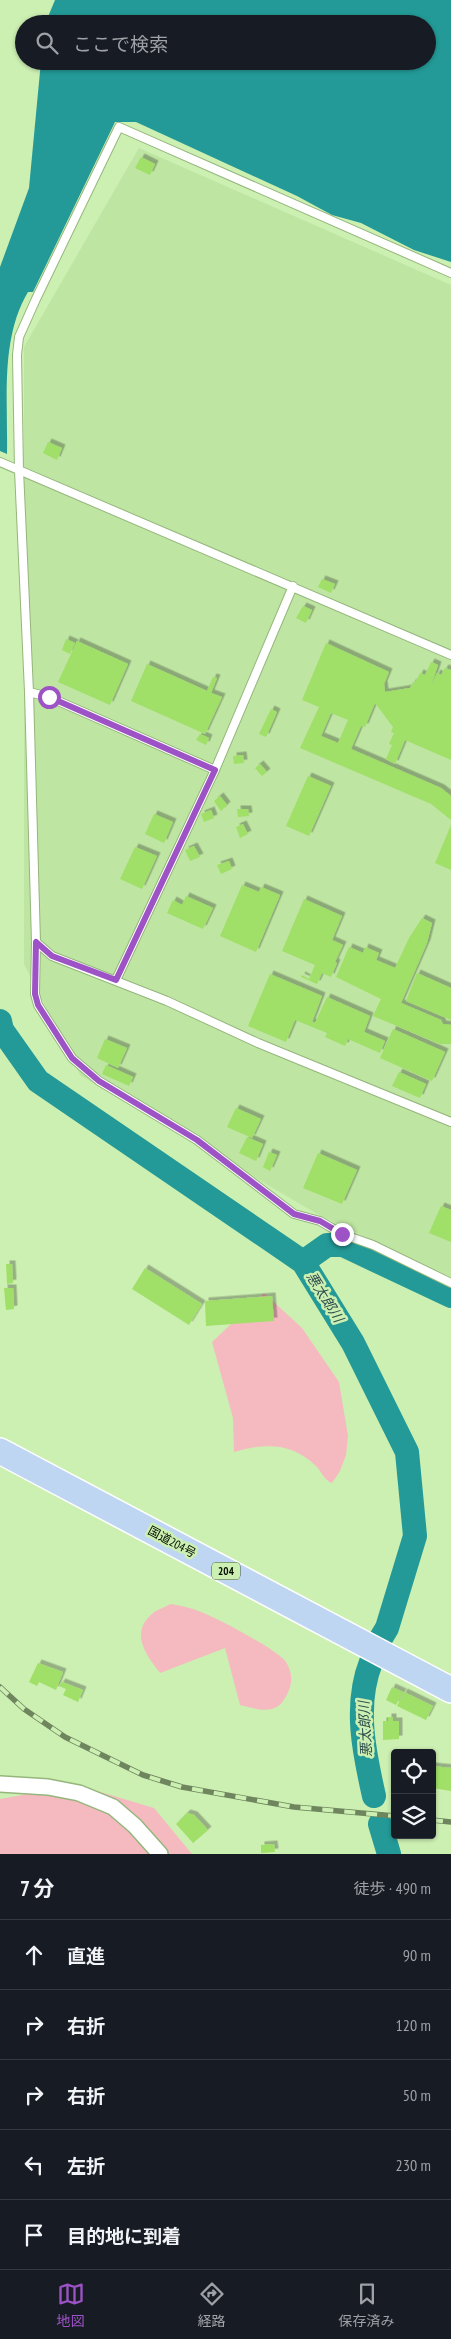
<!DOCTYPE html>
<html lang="ja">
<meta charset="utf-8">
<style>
:root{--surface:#171b24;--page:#20242c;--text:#f1f3f6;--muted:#9ea1a6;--line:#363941;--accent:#9d53c5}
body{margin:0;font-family:"PT Sans Narrow","Noto Sans JP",sans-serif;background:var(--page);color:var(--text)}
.controls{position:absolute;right:15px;bottom:15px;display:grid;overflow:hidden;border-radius:5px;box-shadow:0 1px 4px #0004}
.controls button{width:45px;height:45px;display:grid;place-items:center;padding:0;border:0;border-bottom:1px solid var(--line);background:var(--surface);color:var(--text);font:25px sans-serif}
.stop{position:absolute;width:15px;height:15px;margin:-11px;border:4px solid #9d53c5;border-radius:50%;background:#fff}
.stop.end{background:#9d53c5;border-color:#fff;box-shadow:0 1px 5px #0008}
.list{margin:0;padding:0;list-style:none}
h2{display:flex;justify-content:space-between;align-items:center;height:65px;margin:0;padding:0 20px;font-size:21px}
h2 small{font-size:16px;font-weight:400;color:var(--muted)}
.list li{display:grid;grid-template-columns:32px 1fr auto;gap:15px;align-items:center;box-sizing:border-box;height:70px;padding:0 20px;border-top:1px solid var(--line)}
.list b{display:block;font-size:19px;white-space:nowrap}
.list em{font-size:16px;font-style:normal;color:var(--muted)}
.icon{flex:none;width:28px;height:28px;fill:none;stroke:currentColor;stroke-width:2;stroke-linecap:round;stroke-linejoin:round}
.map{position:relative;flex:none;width:451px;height:1854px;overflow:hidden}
.search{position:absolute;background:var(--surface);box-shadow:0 1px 4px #0004;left:15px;right:15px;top:15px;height:55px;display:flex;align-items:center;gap:12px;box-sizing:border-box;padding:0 18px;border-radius:28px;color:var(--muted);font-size:19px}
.sheet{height:415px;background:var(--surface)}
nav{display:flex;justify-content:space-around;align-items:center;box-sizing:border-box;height:70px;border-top:1px solid var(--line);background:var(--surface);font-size:14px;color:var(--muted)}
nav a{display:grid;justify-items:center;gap:2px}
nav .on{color:var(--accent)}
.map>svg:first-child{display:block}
</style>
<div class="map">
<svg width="451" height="1854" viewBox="0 0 451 1854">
<defs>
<filter id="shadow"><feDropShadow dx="3.5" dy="-3.5" stdDeviation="0" flood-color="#0004"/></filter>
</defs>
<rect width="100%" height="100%" fill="#ccefb2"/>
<path fill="#bee5a2" d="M139,148L451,285V1277L319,1215L80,1075L24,964V347Z"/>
<path fill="#f5bac0" d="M264,1293L302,1328L339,1382L348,1436L346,1455L340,1471L332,1483C324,1480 322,1472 316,1466C292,1442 264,1443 234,1452L233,1418L212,1342Z
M171,1604C181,1606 192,1608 201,1612C217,1618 278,1650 286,1662C294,1675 292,1687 285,1698C275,1716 257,1709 240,1705L225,1648L160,1673C146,1655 129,1633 153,1613C158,1609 166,1607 171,1604Z
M77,1785L154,1808L192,1854H0V1799Z"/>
<path fill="#239a97" d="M55,0H451V262L414,250L361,223L332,215L297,196L136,122H115L33,292H28C0,339 8,400 7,454L0,451V267L29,188L41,61H427V24H45Z"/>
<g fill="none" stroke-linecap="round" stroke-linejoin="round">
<path stroke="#239a97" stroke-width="24" d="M0,1021L2,1030L38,1081L303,1262L353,1343L407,1452L415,1536L387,1628L378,1643
M303,1262L327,1245H343L451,1296
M371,1662C354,1705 364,1752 374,1796
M380,1824L389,1854"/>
</g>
<path fill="#a0df67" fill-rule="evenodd" filter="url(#shadow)" d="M141,157L155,164L150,175L135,168Z
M48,442L62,448L57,460L43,453Z
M322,579L335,584L331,593L318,587Z
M303,606L312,610L306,623L296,618Z
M66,639L75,643L70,654L62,650Z
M77,641L128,664L110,705L58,682Z
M326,643L389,672L384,684L385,692L410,688L413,682L415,683L420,673L425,675L431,662L438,665L431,686L437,673L441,675L445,668L451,670V760L405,740L395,764L386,759L392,745L389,744L394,733L391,732L393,727L375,703L365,727L361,726L351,749L441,788L451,796V820L431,804L300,748L319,707L302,700ZM331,713L348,720L338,743L321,736Z
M147,664L207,691L213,677L217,678L211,693L222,697L205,734L131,701Z
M271,709L277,712L266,737L259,734Z
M200,734L209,738L206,745L196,740Z
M243,755L244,763L234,764L233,756Z
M260,764L267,772L262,776L255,768Z
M308,776L331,786L309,836L286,826Z
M220,796L227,805L221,811L214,801Z
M237,809H248L249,816L238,817Z
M211,810L214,818L204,822L201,814Z
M154,814L173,822L164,843L145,834Z
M243,824L248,834L240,838L236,827Z
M451,825V870L435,863Z
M194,846L200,857L190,861L185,850Z
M135,847L157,856L142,889L120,879Z
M229,861L232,869L221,874L217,865Z
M242,885L259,892L261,887L280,895L256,952L220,936Z
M186,896L213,908L203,929L167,913L173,900L182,905Z
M304,899L342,916L332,940L343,945L335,962L337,963L331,977L322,973L317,984L301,977L302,975L309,979L315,965L282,951Z
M422,918L432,923L427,943L401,1003L441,1020L443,1024L451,1025V1044H440L373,1016L381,999L336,977L349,947L363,953L365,947L379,953L376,960L395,968L409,938Z
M417,973L451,988V1020L406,1001Z
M270,974L322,996L312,1022L315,1023L327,997L370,1016L364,1032L385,1041L380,1053L348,1039L345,1046L325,1037L327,1033L295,1020L286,1042L248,1026Z
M393,1029L445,1052L432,1081L380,1058Z
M105,1039L127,1048L118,1068L97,1058Z
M106,1065L133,1077L129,1086L102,1074Z
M399,1072L426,1084L420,1098L392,1086Z
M236,1108L261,1119L252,1138L227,1127Z
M247,1137L263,1144L256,1161L239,1153Z
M269,1152L277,1155L270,1171L263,1167Z
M318,1153L357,1170L342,1204L303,1188Z
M441,1206L451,1210V1242L429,1233Z
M6,1264H12L13,1283L7,1284Z
M145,1268L202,1304L189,1325L132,1289Z
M4,1288H13L14,1309L6,1310Z
M272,1296L274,1321L206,1326L205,1301Z
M38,1663L63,1672L56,1690L39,1682L37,1686L29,1682Z
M62,1682L83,1690L78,1702L63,1695L66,1689L59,1686Z
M392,1687L403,1692L396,1705L386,1700Z
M404,1692L433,1706L426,1720L397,1706Z
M388,1717H393V1721H399V1739L383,1740V1721H388Z
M432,1766L451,1768V1791L432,1788Z
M187,1813L194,1815L208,1830L193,1843L176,1824Z
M274,1844L275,1852L261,1853V1845Z"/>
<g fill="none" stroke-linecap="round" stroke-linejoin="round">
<defs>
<path id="service" d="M451,273L119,127L36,299L19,337L17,355L19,470L29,692L36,942L35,994L38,1005L72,1058L99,1081L197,1140L294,1214L320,1221L342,1234L373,1245L451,1283
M0,462L451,655
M29,692L49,697L215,770
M36,942L52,956L167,1001L258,1043L451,1122
M116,980L215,770L293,586"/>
<path id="minor" d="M0,1784L48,1787L79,1793L113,1807L135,1826L160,1854"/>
<path id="trunk" d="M0,1451L451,1690"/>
</defs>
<use href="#service" stroke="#95b67c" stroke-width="10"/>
<use href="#minor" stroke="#95b67c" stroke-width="18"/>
<use href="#trunk" stroke="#fff" stroke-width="28"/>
<use href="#service" stroke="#fff" stroke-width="8"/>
<use href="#minor" stroke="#fff" stroke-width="15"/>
<use href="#trunk" stroke="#bfd6f2" stroke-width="25"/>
<defs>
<path id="rail" d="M0,1687L24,1709L65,1737L143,1775L182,1787L294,1807L395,1816
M432,1820L451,1822"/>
</defs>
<use href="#rail" stroke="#6e855e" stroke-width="5.5"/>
<use href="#rail" stroke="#ccefb2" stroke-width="4" stroke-dasharray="11" stroke-linecap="butt"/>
</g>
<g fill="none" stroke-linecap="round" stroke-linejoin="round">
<path stroke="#9d53c5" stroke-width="6" d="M49,697L215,770L116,980L52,956L36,942L35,994L38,1005L72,1058L99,1081L197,1140L294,1214L320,1221L342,1234"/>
</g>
<g text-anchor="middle" stroke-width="5" stroke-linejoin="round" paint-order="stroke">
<rect fill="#ccefb2" stroke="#415235" stroke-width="1" x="212" y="1562.5" width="28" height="17" rx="4"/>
<g font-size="11" font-weight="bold" fill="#050f00">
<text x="226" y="1575">204</text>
</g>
<g font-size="12" fill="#050f00" stroke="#ccefb2">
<text transform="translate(172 1542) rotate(28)" y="4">国道204号</text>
</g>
<g font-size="14" font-style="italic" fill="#2e4f4e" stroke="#ccefb2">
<text transform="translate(325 1297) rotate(58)" y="5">悪太郎川</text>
<text transform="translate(365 1729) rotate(-93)" y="5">悪太郎川</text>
</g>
</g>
</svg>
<div class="controls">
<button><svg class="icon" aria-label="locate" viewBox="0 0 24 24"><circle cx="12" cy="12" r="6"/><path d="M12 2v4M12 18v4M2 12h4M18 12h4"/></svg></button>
<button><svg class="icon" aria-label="layers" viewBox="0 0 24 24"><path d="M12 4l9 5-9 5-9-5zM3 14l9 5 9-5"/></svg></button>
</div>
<div class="stop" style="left:49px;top:697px"></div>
<div class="stop end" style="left:342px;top:1234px"></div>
<div class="search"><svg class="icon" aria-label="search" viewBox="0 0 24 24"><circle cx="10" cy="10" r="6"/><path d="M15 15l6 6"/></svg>ここで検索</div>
</div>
<section class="sheet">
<h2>7 分<small>徒歩 · 490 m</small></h2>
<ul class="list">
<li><svg class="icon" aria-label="ahead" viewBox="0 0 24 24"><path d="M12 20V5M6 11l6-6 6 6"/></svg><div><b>直進</b></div><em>90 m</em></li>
<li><svg class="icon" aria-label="right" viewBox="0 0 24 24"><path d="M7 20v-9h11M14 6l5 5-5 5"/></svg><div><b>右折</b></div><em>120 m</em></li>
<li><svg class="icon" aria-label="right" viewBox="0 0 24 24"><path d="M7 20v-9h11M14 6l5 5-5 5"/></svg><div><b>右折</b></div><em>50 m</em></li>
<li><svg class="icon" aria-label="left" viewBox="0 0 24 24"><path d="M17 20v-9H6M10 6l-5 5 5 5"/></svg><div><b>左折</b></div><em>230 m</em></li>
<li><svg class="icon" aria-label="arrive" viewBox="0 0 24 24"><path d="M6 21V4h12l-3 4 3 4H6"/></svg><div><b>目的地に到着</b></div></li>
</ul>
</section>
<nav>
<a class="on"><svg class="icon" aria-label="map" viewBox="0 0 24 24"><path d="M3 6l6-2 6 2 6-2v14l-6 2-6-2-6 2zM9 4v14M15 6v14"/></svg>地図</a>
<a><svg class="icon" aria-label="directions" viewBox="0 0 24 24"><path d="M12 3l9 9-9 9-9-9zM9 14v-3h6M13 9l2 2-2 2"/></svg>経路</a>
<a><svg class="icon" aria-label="saved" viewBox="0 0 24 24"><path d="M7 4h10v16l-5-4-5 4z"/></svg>保存済み</a>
</nav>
